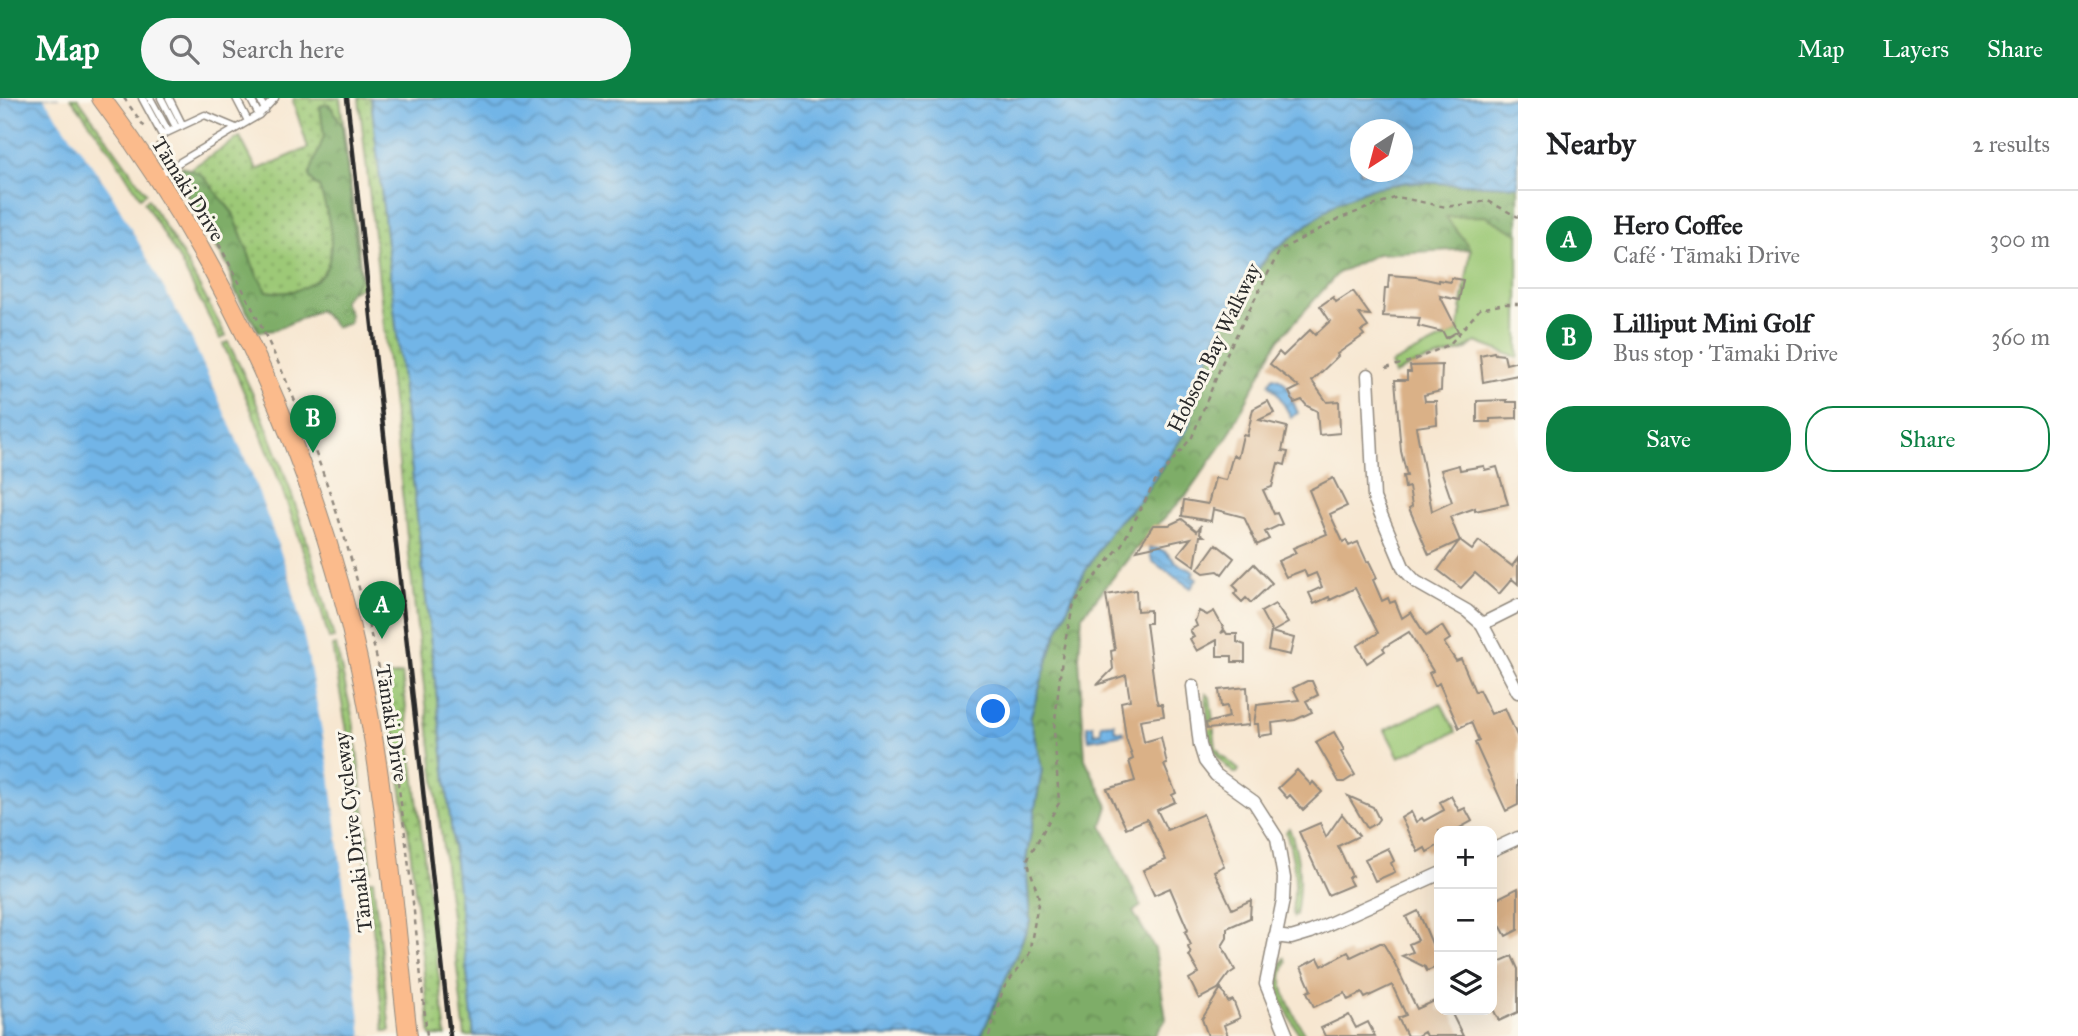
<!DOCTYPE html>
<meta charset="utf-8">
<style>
:root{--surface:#fff;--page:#f6f6f6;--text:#202124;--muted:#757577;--line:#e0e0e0;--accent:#0b8043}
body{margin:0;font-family:"IM FELL Great Primer",serif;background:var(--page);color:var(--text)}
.controls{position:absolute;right:21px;bottom:21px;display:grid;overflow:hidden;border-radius:14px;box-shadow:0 7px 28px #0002}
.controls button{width:63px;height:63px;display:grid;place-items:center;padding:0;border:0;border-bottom:2px solid var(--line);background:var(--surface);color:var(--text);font:35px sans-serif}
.compass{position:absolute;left:1350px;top:21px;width:63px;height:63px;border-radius:50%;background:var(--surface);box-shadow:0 7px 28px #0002;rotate:216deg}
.you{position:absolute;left:994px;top:614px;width:24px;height:24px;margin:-18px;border:5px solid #fff;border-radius:50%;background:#1a73e8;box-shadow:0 0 0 10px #1a73e833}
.badge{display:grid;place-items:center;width:46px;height:46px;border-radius:50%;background:var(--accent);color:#fff;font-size:23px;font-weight:700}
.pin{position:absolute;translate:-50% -58px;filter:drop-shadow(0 2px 4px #0008)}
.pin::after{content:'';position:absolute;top:37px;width:24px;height:21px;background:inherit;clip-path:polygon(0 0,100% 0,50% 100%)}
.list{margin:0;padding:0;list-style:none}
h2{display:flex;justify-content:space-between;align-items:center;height:91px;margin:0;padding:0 28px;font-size:30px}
h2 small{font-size:23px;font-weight:400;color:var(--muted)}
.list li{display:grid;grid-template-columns:46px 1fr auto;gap:21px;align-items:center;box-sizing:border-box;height:98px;padding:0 28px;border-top:2px solid var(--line)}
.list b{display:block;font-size:26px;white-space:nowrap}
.list p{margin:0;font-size:23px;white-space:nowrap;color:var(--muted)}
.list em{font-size:23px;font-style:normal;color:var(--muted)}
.actions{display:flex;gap:14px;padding:21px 28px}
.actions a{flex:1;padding:16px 0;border:2px solid var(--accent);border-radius:28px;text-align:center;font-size:24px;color:var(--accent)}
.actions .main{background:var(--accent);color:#fff}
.icon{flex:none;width:38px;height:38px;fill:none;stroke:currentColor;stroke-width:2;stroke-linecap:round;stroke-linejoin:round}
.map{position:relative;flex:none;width:1518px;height:938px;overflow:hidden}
header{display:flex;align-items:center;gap:42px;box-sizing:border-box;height:98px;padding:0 35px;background:var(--accent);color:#fff}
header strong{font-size:33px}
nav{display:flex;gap:38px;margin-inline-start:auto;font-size:24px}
.search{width:490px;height:63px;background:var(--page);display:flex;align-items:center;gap:18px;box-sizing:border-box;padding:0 24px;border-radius:38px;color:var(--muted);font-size:26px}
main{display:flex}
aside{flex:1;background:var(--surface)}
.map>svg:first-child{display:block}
</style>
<header>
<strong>Map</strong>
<div class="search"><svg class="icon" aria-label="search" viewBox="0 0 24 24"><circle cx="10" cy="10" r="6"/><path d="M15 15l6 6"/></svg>Search here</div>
<nav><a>Map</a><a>Layers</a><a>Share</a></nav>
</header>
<main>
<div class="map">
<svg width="1518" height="938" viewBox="0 0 1518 938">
<defs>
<pattern id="grass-dots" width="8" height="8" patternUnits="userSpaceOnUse" patternTransform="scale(1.75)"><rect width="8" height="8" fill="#9dc977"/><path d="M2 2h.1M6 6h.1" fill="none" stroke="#80a362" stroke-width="1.8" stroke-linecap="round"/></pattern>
<pattern id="forest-crowns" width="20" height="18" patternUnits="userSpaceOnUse" patternTransform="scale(1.75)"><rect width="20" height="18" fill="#7ead68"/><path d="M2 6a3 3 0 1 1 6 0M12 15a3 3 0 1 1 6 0" fill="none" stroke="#678d56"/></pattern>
<pattern id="water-waves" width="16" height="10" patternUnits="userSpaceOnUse" patternTransform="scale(1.75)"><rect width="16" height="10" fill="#72b5e7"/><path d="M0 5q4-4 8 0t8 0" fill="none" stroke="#5e93bb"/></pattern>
</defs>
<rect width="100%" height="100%" fill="#fbf7ec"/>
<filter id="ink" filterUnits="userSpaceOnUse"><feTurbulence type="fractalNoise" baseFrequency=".0143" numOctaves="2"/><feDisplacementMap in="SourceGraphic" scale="14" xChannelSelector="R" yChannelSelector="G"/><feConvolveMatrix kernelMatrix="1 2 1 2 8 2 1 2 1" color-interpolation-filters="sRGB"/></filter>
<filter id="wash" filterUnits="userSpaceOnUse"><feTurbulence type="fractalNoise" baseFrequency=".00686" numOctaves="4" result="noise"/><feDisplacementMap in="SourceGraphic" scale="28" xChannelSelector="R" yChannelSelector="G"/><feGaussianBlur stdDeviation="1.57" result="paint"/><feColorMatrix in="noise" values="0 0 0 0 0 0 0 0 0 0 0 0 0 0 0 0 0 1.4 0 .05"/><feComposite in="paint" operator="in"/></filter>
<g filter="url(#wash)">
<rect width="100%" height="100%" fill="#f7e7d1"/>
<path fill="url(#grass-dots)" stroke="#647a51" stroke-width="2" d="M71,0H78L146,95L140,99L110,52Z
M294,0H340L363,188L267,232L182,76L240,39L257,72L308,50L293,3Z
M359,0H371L474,938H465L416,521Z
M148,101L183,158L226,238L220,241L179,161L144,104Z
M228,244C276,338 308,438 334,540L329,541C302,437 267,344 223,246Z
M336,547L353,622L372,772L367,773L358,696L332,548Z
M402,576L446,938H431L408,731L384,579Z
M1206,596L1210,599L1216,649L1220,656L1239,672L1237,675H1234C1203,651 1209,633 1206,596Z
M1289,730C1301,759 1301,787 1296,817L1294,819C1290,809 1295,796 1295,785C1295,767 1291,751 1286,734Z
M368,782H373L390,933H384Z
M1285,860L1287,864C1272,886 1295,916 1305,937L1302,938L1299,936C1288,914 1265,883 1285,860Z"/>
<path fill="url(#forest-crowns)" stroke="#546c4a" stroke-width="2" d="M329,6L342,27L360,180L343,203L350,216L349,225L336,229L319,212L275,232L259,234L235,193L229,170L176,83L182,68L202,77L233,115L256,175L267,193C282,196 297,194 310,186C314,183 320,180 323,176C339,152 328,114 319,89L315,87L309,78L324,38L320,8Z
M1407,84L1518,88V259L1476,244L1466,252L1436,260L1433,247L1458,233L1471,151L1377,156L1338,175L1277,244L1227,340L1188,395L1144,441L1082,518L1079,559L1085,661L1108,708L1102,728L1141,808L1133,814L1155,851L1166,921L1155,938H981L1030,824L1026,762L1042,671L1030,620L1053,545L1078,485L1112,430L1139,403L1188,330L1212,246L1233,207L1269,156L1337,104L1371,90Z"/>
<path fill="#9dc977" stroke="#647a51" stroke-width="2" d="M1485,118L1518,136V260L1476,244C1450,263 1421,258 1394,277L1391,266L1458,233L1471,151L1446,119Z
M1441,605L1456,634L1399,659L1385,632Z"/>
<path fill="url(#water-waves)" stroke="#4e7089" stroke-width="2" fill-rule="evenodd" d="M0,0H59L231,296L328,597L371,938H0Z
M371,0H1518V88L1407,84L1371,90L1337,104L1269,156L1233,207L1212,246L1188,330L1139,403L1112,430L1078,485L1053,545L1030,620L1042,671L1026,762L1030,824L981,938H474ZM1360,32H1402V74H1360Z
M1273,279C1290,281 1291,303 1298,315L1291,319L1278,296L1269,286Z
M1149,450C1162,449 1167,455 1174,462C1179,468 1187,469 1194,474L1192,478L1197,481L1191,490L1152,463Z
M1114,625L1115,633H1123L1124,636L1089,642L1087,628L1093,627L1094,635L1101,634V626Z"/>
<path fill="#f7e7d1" d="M44,0H61L110,68L190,206L234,295L275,394L302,478L332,597L347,702L374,938H362L330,676L306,548L291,484L282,458L251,374L191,239L110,93Z"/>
<g id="blocks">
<path fill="#dab187" d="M1389,177L1416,179L1439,184V182L1451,184V180L1463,182L1459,202L1440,198L1458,233L1446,240L1443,234L1418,228L1420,220L1383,218L1385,190H1388Z
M1353,193L1370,217L1359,216L1368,229L1361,233L1364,237L1337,256L1338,258L1312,283L1327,304L1339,303L1340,335L1319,337L1317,313L1307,308L1302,302L1294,305L1289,294L1299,289L1270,266L1279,254L1283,258L1310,232L1315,237L1330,223L1320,208L1333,199L1336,204Z
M1494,254L1495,256L1504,257L1506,266L1518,263V277L1483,284L1480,257Z
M1442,267L1441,293L1424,297L1425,303H1436L1437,326L1416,329L1432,413L1452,404L1441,372L1459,367L1460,372L1484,368L1485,372L1497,369L1508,406L1475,413V410L1450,419L1460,443L1472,452L1479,443L1512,468L1518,460V486L1512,481L1499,496L1475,475L1461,490L1438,472L1459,443L1429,457L1409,410L1412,408L1409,389L1405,390L1403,378H1407L1401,353L1395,282H1407V274H1411L1410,268Z
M1507,302V304H1517V320L1490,321V324H1477V303Z
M1268,303L1274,315L1259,322L1287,329L1282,353L1288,354L1285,367L1278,365L1272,389L1263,392L1274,416L1277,415L1282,426L1265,434L1269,441L1257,447L1244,419L1213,411L1211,423L1182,418L1184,402L1208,406L1215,380L1226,382L1233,357L1238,359L1243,337L1247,338L1253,311Z
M1333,380L1347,408L1330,416L1343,444L1346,442L1349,448L1358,444L1367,464L1369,463L1377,480L1373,482L1382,503L1388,500L1390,505L1395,503L1402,520L1411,514L1426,538L1442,528L1450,541L1444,545L1456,563L1461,561L1475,594L1479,592L1491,616L1505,610L1518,640V707L1506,713L1475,645L1479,643L1471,624L1459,630L1439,585L1435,588L1429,575L1433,573L1409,534L1383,550L1385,553L1367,565L1357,548L1378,535L1355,490L1330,502L1329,499L1314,506L1309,495L1322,489L1316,475L1307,479L1304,472L1286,479L1278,463L1296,455L1293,450L1327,436L1309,392Z
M1182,421L1197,433L1201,427L1200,435L1204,438H1200L1195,468L1178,456L1191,440L1137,452L1153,427H1169Z
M1216,446L1234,460L1222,476L1218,473L1204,475L1198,471Z
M1254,466L1272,485L1251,505L1246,500L1242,504L1234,496L1238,492L1233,487Z
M1136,492L1137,513L1150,512V525H1146L1156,600L1158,606H1162L1164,618L1140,622L1144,644L1161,639L1167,666L1164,667L1176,695L1172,697L1175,704L1157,712L1167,732L1203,716L1224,768L1214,773L1232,811L1251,802L1250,820L1227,830V840L1222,848L1235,872L1229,876L1218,891L1199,901L1189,881L1199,875L1189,858L1191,856L1188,849L1191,847L1185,834L1188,832L1170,790L1154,797L1143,772L1166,762L1147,721L1126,730L1107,691L1135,683L1129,663L1133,661L1126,640L1121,604L1130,602L1126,577L1097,587L1113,571L1111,553L1115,552L1106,497Z
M1275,506L1288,525L1272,534L1261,514Z
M1199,513L1207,517L1214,513L1224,531L1221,535L1225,533L1227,536H1237V544L1245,547V564H1232V558H1217V542L1197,553L1190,541L1194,539L1190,532L1197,528L1195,523Z
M1271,534L1294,540L1290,557L1268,552Z
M1307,583H1312L1318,597L1306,603L1312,614L1295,622L1272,625L1273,636L1259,638L1258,626H1254L1257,607L1299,602L1293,590Z
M1247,589L1249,627L1207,631L1206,625L1229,619L1227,608L1221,609L1219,592Z
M1334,634L1344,652L1341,654L1355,677L1344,684H1339L1316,644Z
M1297,672L1311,687L1313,684L1322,694L1303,712L1290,697L1287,700L1278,690Z
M1348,698L1373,709L1379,721L1376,725L1367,730Z
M1451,698L1459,713L1465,710L1472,723L1454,733H1439V747L1427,754L1425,750L1418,754L1401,720L1411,714L1416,724L1422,720L1424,723L1444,712L1440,704Z
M1342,716L1359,738L1338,748L1352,778L1348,780L1352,787L1328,797L1299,734L1320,725L1326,739Z
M1388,750L1394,763L1391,765L1395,774L1375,783L1365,761Z
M1518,790V832L1506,838L1501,829L1496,831L1492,823V803Z
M1418,813L1439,862V868L1427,873L1425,869L1402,858L1413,854L1409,846L1418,842L1406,819Z
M1380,845H1383L1393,862L1417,911L1439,901V912H1450L1463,938H1426L1424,934L1417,938H1407L1398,920L1406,917L1392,887L1365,900L1362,895L1348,902L1345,895L1314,909L1307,894L1311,892L1301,869L1318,860L1322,868L1348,854L1351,859Z
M1512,858L1518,871V914L1499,923L1492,909V867Z
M1221,890L1228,904L1233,902L1240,920L1224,927L1228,938H1208L1202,921Z
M1349,917L1356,930L1368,924L1375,938H1325L1321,930Z"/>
</g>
</g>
<g filter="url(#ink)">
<use href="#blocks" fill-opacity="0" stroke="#91897e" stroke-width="2"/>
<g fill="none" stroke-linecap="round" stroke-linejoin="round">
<defs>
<path id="lane" d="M142,0L162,37L205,17L236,30
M150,0L168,33
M161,0L176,29
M169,0L182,26
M236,0L248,23
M250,0L259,17
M259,0L265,12
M158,77L259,17L275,0"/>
<path id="street" d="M1368,277L1374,400L1404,471L1416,484L1467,513L1482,526L1518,594
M1482,526L1518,508
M1193,588L1200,647L1205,663L1216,677L1254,704L1277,740L1284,780L1283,802L1266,886L1287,938
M1492,752L1518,740
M1275,838L1291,840L1311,834L1439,776"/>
<path id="primary" d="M101,0C227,167 317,366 360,570C386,691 394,815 408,938"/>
</defs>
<use href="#lane" stroke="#91897e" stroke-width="9"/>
<use href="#street" stroke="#91897e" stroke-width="15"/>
<use href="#primary" stroke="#91897e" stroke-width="20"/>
<path stroke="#91897e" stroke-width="2.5" stroke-dasharray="5 5" stroke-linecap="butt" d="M124,0L146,31
M156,45L166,60
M178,77C202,114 223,153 243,192C296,295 337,401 365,513C371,539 379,565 383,591C404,706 415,822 427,938
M1386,270L1412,263L1450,246L1480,211L1505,206H1518
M989,938L1003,891L1029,856L1039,800L1027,762L1059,705L1054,631L1063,552L1074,505L1122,446L1155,384L1192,339L1223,263L1280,152L1341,120L1397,99L1446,109L1488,103L1518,119"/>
<use href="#lane" stroke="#fff" stroke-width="6"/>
<use href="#street" stroke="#fff" stroke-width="12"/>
<use href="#primary" stroke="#fbbb8c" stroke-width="18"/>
<path stroke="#2b2b2b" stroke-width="4.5" d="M347,0L450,938"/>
</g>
</g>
<g text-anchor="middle" stroke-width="6" stroke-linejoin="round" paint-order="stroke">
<g font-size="21" fill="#2b2b2b" stroke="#fbf7ec">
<text transform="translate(188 91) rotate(58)" y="7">Tāmaki Drive</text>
<text transform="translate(1214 250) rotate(-64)" y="7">Hobson Bay Walkway</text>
<text transform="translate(392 625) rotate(81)" y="7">Tāmaki Drive</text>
<text transform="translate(353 734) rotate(-97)" y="7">Tāmaki Drive Cycleway</text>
</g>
</g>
</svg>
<div class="controls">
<button>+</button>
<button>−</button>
<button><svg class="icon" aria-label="layers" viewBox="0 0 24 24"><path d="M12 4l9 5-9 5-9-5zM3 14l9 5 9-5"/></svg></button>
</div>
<svg class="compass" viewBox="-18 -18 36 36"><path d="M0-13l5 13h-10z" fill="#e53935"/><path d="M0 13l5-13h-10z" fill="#757577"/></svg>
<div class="you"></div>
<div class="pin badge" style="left:382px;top:541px">A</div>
<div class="pin badge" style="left:313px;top:355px">B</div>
</div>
<aside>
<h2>Nearby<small>2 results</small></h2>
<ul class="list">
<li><span class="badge">A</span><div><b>Hero Coffee</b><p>Café · Tāmaki Drive</p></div><em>300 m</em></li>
<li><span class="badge">B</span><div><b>Lilliput Mini Golf</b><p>Bus stop · Tāmaki Drive</p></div><em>360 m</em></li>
</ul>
<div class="actions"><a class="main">Save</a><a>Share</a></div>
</aside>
</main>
